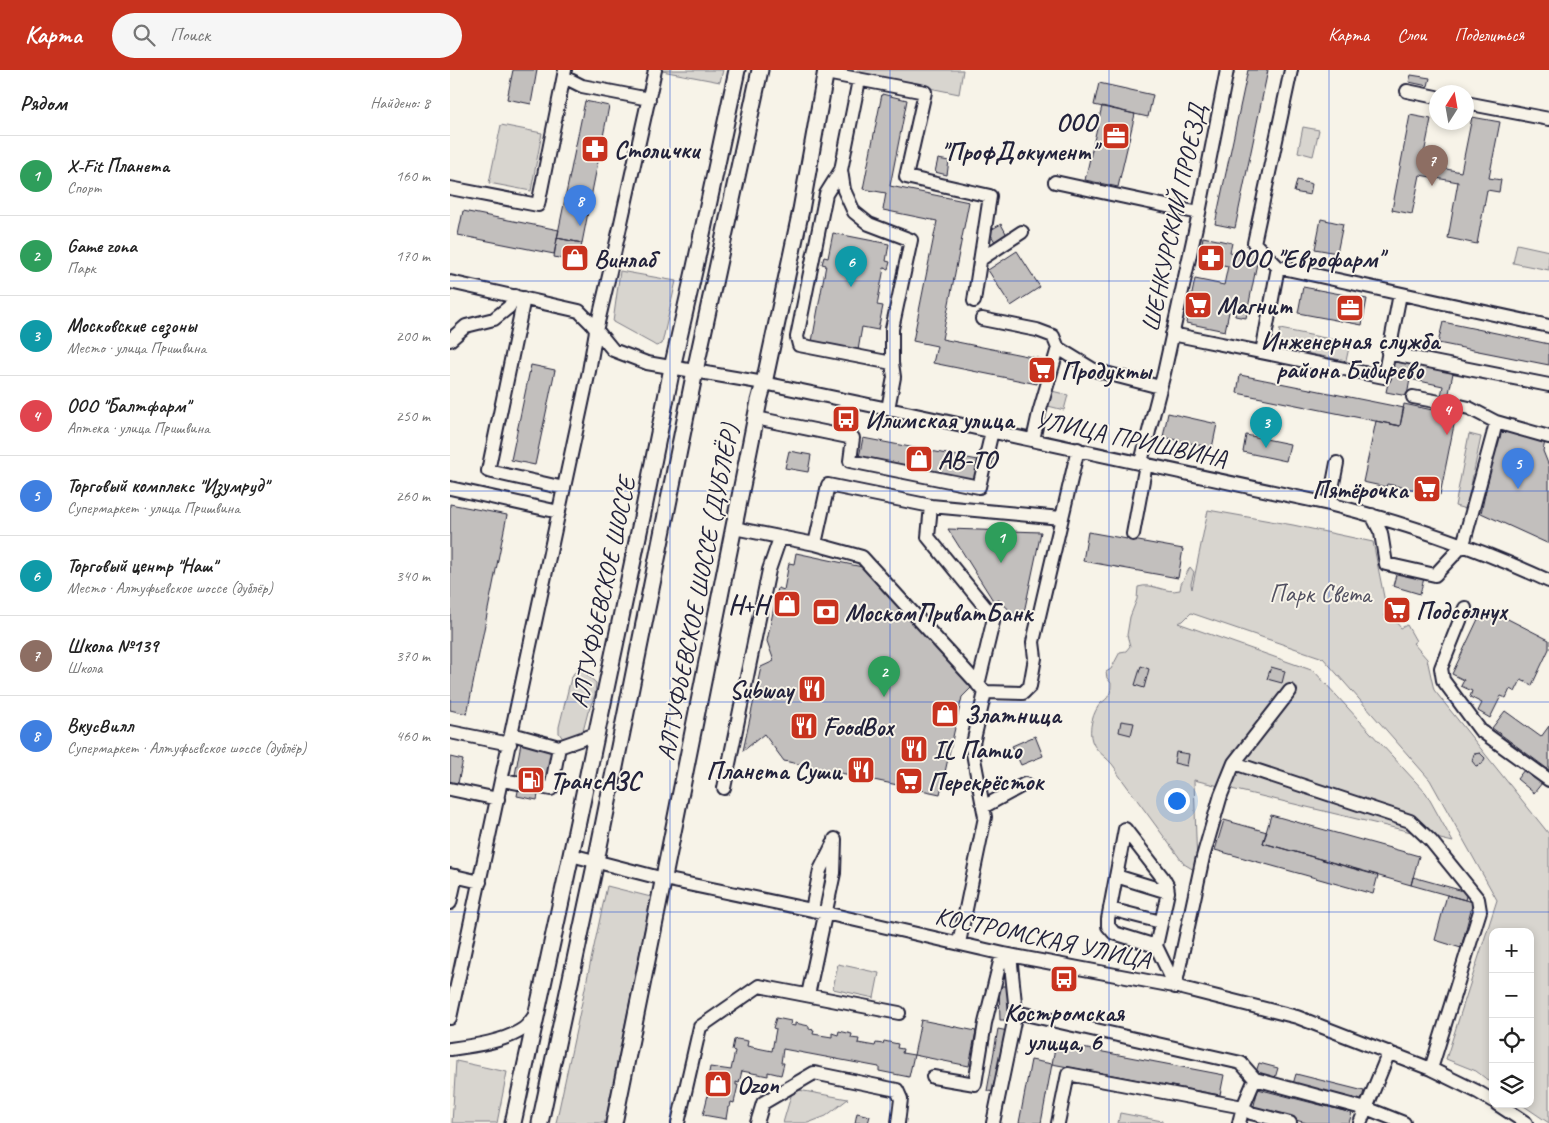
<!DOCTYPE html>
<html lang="ru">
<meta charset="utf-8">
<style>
:root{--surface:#fff;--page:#f6f6f6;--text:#222;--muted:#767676;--line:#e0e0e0;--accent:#c8321e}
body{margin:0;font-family:Caveat,sans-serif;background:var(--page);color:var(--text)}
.controls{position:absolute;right:15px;bottom:15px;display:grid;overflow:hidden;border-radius:10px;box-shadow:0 2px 8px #0003}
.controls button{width:45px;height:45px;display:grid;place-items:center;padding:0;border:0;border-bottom:1px solid var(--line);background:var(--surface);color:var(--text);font:25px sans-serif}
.compass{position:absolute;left:979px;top:15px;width:45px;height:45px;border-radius:50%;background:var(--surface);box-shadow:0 2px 8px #0003;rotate:11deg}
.you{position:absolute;left:726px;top:730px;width:18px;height:18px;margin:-12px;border:4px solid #fff;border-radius:50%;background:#1a73e8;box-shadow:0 0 0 8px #1a73e833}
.badge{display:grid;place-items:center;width:32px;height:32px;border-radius:50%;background:var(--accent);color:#fff;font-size:16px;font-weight:700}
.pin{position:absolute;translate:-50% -41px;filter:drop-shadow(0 1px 2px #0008)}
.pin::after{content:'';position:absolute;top:26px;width:18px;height:15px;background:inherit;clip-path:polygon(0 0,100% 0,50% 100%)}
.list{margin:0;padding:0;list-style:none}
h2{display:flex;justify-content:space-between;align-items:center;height:65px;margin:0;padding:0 20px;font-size:21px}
h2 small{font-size:16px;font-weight:400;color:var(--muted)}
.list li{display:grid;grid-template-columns:32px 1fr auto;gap:15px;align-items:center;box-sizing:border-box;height:80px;padding:0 20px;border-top:1px solid var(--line)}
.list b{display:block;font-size:19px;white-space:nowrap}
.list p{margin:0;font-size:16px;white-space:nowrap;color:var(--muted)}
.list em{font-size:16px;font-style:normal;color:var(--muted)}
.icon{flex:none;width:28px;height:28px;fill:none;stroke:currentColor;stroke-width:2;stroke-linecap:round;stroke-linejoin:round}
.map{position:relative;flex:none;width:1099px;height:1053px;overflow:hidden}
header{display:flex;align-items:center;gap:30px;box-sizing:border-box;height:70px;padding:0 25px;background:var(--accent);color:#fff}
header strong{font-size:24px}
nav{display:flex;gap:28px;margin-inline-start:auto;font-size:18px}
.search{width:350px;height:45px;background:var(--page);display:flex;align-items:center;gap:12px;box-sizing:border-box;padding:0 18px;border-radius:28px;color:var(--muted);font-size:19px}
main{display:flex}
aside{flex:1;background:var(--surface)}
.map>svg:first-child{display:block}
</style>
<header>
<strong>Карта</strong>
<div class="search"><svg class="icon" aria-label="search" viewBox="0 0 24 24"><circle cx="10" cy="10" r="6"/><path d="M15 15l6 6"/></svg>Поиск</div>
<nav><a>Карта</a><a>Слои</a><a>Поделиться</a></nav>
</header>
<main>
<aside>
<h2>Рядом<small>Найдено: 8</small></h2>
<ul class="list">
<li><span class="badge" style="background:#2e9e5b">1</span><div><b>X-Fit Планета</b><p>Спорт</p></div><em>160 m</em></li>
<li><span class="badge" style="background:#2e9e5b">2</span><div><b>Game zona</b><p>Парк</p></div><em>170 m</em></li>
<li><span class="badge" style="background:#0f9aa8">3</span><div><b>Московские сезоны</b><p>Место · улица Пришвина</p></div><em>200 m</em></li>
<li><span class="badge" style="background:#e0444e">4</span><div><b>ООО &quot;Балтфарм&quot;</b><p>Аптека · улица Пришвина</p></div><em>250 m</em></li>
<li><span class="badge" style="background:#3f7fe0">5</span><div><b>Торговый комплекс &quot;Изумруд&quot;</b><p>Супермаркет · улица Пришвина</p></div><em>260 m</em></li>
<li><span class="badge" style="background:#0f9aa8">6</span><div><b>Торговый центр &quot;Наш&quot;</b><p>Место · Алтуфьевское шоссе (дублёр)</p></div><em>340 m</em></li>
<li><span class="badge" style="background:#8d6e63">7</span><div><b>Школа №139</b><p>Школа</p></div><em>370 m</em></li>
<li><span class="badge" style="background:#3f7fe0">8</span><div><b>ВкусВилл</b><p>Супермаркет · Алтуфьевское шоссе (дублёр)</p></div><em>460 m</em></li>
</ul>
</aside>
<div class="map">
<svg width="1099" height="1053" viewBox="0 0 1099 1053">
<rect width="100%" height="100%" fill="#f7f3e8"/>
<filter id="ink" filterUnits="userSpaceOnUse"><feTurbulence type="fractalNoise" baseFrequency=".02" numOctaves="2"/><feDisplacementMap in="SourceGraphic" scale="10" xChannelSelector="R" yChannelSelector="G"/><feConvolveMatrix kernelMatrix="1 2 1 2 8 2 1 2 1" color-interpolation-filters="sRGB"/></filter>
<g filter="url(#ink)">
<path fill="#d8d5cf" stroke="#7d7c85" d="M212,0H273L270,12L212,1Z
M407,0H513L509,24L406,3Z
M51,55L92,63L81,121L39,113Z
M853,57L869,60L863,86L848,82Z
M1067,174L1099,181V200L1063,193Z
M170,201L226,211L212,274L206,276L203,274L163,252Z
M830,259L900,273L896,291L827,277Z
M602,321L618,325L614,340L598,336Z
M1019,364L1031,367L1016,439L1005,436Z
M758,440L843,455L923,472L937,542L951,558L957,555L966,571L963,573L977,589L984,620L1099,764V1053L1071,1034H1080V862H1043V1014L1026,1001L996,989L1047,830L980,710L873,588L741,543L733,551L728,553L864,601L976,723L1003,772L744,710L747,796L744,800L734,794L668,704C662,688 647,685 642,671C638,660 643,641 651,633C654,631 657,629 659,625C661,622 661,617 661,613L657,608L656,602L661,599L670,582L676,581L680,576L677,565L680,547L687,529L688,517C703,512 715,524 730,520L731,514L740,497L744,502L741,514L742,519Z
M129,600L135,603L146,613L145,625L138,642L132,665L116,673L109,663V657L121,608L124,603Z
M157,816L201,827L155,1053H106Z
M388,894L429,903L424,928L383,919Z
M6,991L57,1002L47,1053H2Z
M343,1019L398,1029L376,1046L358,1053H333Z
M670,1043L712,1051V1053H668Z"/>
<path fill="#c2bfbd" stroke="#22223b" d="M63,0H87L81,34L57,29Z
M798,0H818L785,158L765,154Z
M961,5L980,8L978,16L959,12Z
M649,13L703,25L698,47L644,35Z
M432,24L457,30L440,116L519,132L492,269L592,289L587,314L483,293L487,276L463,271L487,151L433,140L436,123L413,119Z
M135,31L159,36L132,173L107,168Z
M652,36L685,44L668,117L635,110Z
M960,45L981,49L972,94L1011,102L1022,47L1050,52L1039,108L1051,110L1049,122L1037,120L1027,174L998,168L1008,112L970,105L962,144L942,140Z
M488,89L499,91L497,105L485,102Z
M847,110L862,114L860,125L844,122Z
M13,141L109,160L104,184L8,165Z
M871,149L893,154L887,183L865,179Z
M551,154L557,165L545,172L539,161Z
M383,163L439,174L436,191L440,192L438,199L434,198L427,235L433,236L428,260L412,257L407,286L361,277L376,195L372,194L374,187L378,188Z
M753,167L782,173L780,182L796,185V181L809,183L796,248L785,246V243L779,242L775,261L736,253L745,209L774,215L778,196L749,190Z
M107,168L132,173L128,192L104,187Z
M567,181L590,217L561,236L538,200Z
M853,217L917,229L912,255L848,243Z
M993,252L1099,274V295L988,273Z
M943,291L1003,303L995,343L988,341L993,316L960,309L957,326L936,322Z
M591,293L597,294L594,306L588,305Z
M81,295L105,300L85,395L61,390Z
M790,305L954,338L950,356L787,323Z
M954,334L1006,345L990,425L937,414L936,417L913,412L926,351L950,356Z
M718,343L767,354L762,378L713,367Z
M1049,359L1095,371L1093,381L1099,396V474L1031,443Z
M796,365L840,374L836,391L793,382Z
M413,368L528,390L524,411L409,387Z
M339,381L361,385L358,402L335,398Z
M0,434L57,445L17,644L0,640Z
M498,459L591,462L572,552L549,530L544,532Z
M638,462L733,479L728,508L633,491Z
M346,483L417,498L522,617L512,627L490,724L334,691L314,664L293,681L311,597L324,591L317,571L328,518L334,520L339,493L344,494Z
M947,501L974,508L970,524L943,516Z
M938,530L958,533L955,550L935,546Z
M1038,543L1048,544L1099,570V579L1082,615L1071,610L1065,622L1060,619L1056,628L1051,626L1040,648L1028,641L1032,633L1020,627L1022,621L1011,616L1014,610L1002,604L1029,547Z
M691,596L699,599L694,618L685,615Z
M821,597L835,601L832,613L817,609Z
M1055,641L1091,667L1099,656V700L1042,658Z
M671,651L684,653L681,665L669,662Z
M585,666L593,686L571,695L562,676Z
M71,673L103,679L97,712L91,710L87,730L67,726L71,706L65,705Z
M726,682L739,684L737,696L724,693Z
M1030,683L1035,688L1032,694L1026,696L1022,691L1024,684Z
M0,687L13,690L8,713L0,712Z
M1074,700L1092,713L1084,723L1067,709Z
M821,745L969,786L961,815L813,773Z
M774,750L817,762L813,773L928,805L923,824L765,780Z
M963,807L1017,822L1015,830L961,815Z
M997,825L1023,832L1011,878L985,870Z
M549,916H558V950H550Z
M326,948L341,951L340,955L345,956V953L359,956V959L364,960L363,964L382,967V963L388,965L389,961L402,964L401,968L409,969L408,973L425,976L426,973L433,974L434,971L448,974L447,978L453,979L452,983L464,985L459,1007L429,1001V997L333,979L331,993H334L331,1005L318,1002V1006L292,1001L289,1013L286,1012V1015H288L284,1033L281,1032L280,1037H278L276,1049L253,1045L262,1009L258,1008L260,997L281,1000L285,981L282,980L284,970L287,969L298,971L297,976L322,981L326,959L323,958Z
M471,950L526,961L519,996L464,985Z
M548,959L558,961L547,1022L537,1021Z
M606,973L774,1005L770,1025L602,994Z
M581,990L602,994L591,1053H569Z
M809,993L828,998L825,1008L806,1002Z
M846,1004L914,1021L911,1031L843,1014Z
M808,1019L902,1043L899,1053H857L803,1039Z
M407,1043L420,1046L418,1053H405Z"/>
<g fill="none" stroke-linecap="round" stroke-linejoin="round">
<path stroke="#ccc9c5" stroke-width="12" stroke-dasharray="12 6" stroke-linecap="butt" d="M69,713L90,717"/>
<defs>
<path id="minor" d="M841,0L804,173L828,197L1099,256
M376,3L475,22L456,107L540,126L524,231
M114,7L132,16L199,29
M409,10L391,100L394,120L404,142L419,154L461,170L442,259V293
M957,21L986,27
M1016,33L1099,49
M391,100L376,124L347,267L349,275L442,293L444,307L438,339
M605,112L749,143
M0,118L88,135L115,0
M531,189L572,162
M0,212L129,241L140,252L163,280L197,293L314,313L438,339L879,434C955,453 1028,478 1099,511
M74,228L38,401L114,418
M532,249L587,260L603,266L608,278L644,300L710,317
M722,264L934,307L950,224
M0,270L16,256L44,249L59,237L65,226
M812,282L828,197
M938,283L1099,315
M963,327L990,332
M997,333L1019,338L1046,352L1099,367
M306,348L403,368L400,391L529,417L542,361
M583,370L589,343L608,278
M691,392L714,303L749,143L777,0
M0,418L109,442
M879,434L887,393
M481,436L478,467L544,548L528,615
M922,445L931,463L936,494L985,505L1013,475L1043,365L1046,352
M284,458L365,474L412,487L535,622L573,623L580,616L585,588L583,572L628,379
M683,464L696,394
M365,474L378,415L481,436L611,448
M1015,538L991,598L993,610L1030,660L1099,710
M0,662L60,674
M62,664L109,677
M784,693L960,751L981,771L1028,829L1030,841L981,999
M52,710L69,713
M90,717L101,719L109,677L146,664
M274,718L319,500L330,468
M0,719L48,729
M533,737L575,714
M121,785L214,809L362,840L554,884L724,916L847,947L981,999L1028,1022L1043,1031
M0,805L30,812
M666,806L718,822
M0,833L6,806
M660,839L711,852
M362,840L370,800L383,774
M509,873L535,747L522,678L535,622
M706,876L718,822L717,815L713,808L675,759L658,849V856L664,863L706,876L720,905L724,916
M725,917L753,787L771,725L784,693L840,621
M358,925L384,803L385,769
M566,942L791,993L805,1009
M0,948L139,301L146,261L162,193L205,0
M0,979C22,976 54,972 73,959C78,956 82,949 86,944
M483,1007L525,1014L535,953L550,892L554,884
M1047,1034L1076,1053
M916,1038L954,1053
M228,1053L250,957L309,916L449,943
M307,1053L313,1033L364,1003L447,1020L451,1029L448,1053
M543,1053L566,942L560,885
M608,1053L618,1004L793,1037L805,1009L916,1039
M789,1053L793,1037L801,1043L840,1053
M910,1053L939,982"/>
<path id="major" d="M63,1053L121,785L194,438L222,298L245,197L287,0
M90,1053L146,791L245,301L310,0
M164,1053L216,797L309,331L314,313L351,140L376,0"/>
</defs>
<use href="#minor" stroke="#22223b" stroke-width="16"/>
<use href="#major" stroke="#22223b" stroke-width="19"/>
<use href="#minor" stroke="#f7f3e8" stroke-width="12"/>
<use href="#major" stroke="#f7f3e8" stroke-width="15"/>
</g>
</g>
<path fill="none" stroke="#1d4ed8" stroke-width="1" stroke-opacity="0.55" d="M220,0V1053M440,0V1053M659,0V1053M879,0V1053M0,211H1099M0,421H1099M0,632H1099M0,842H1099"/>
<defs>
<symbol id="office-square" viewBox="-11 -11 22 22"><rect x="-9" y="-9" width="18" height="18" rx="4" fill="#c8321e" stroke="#f7f3e8"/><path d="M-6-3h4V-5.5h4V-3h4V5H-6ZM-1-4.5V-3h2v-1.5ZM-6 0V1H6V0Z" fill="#fff"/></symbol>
<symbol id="pharmacy-square" viewBox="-11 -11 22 22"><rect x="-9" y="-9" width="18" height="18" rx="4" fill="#c8321e" stroke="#f7f3e8"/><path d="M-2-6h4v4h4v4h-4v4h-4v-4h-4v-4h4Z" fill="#fff"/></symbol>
<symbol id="shop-square" viewBox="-11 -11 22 22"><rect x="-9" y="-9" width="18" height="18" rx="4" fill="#c8321e" stroke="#f7f3e8"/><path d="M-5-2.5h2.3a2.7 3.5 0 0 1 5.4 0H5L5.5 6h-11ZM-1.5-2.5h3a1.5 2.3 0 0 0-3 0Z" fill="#fff"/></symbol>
<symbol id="supermarket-square" viewBox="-11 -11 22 22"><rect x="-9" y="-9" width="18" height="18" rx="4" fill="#c8321e" stroke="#f7f3e8"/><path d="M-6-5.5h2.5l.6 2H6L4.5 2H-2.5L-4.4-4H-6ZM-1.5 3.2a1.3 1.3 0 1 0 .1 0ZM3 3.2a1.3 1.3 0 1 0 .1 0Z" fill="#fff"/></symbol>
<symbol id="bus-square" viewBox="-11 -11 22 22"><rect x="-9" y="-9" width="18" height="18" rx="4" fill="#c8321e" stroke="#f7f3e8"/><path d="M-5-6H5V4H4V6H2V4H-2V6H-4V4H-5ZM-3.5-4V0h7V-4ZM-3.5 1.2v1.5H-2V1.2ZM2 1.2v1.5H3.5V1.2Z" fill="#fff"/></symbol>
<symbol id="bank-square" viewBox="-11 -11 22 22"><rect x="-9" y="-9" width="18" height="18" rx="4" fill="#c8321e" stroke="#f7f3e8"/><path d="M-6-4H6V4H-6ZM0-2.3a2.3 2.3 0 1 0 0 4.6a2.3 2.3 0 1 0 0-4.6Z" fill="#fff"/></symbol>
<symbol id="restaurant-square" viewBox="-11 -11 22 22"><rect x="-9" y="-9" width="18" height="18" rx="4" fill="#c8321e" stroke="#f7f3e8"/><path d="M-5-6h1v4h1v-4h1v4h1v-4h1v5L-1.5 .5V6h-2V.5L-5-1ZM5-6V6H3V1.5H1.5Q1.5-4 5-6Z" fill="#fff"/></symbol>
<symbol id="fuel-square" viewBox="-11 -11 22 22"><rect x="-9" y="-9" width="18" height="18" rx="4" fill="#c8321e" stroke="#f7f3e8"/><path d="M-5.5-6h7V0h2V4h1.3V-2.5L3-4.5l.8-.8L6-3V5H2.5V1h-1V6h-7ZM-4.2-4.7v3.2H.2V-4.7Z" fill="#fff"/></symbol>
</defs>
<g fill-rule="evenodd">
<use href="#office-square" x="650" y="50" width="32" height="32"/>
<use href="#pharmacy-square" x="129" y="63" width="32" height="32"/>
<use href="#shop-square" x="109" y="172" width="32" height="32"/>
<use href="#pharmacy-square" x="745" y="172" width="32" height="32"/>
<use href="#supermarket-square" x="732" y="219" width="32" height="32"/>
<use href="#office-square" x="884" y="222" width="32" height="32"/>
<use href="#supermarket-square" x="576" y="284" width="32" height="32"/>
<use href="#bus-square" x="380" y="333" width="32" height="32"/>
<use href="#shop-square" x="453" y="373" width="32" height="32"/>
<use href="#supermarket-square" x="961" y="403" width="32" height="32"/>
<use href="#shop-square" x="321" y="518" width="32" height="32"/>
<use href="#supermarket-square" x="931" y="524" width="32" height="32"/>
<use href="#bank-square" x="360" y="526" width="32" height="32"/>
<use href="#restaurant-square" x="346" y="603" width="32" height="32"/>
<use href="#shop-square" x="479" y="628" width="32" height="32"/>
<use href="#restaurant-square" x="338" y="640" width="32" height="32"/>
<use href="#restaurant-square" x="448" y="663" width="32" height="32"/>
<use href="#restaurant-square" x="395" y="684" width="32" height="32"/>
<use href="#fuel-square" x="65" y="694" width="32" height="32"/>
<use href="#supermarket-square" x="443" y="695" width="32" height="32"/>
<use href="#bus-square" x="598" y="893" width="32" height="32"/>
<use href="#shop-square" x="252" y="998" width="32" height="32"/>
</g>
<g text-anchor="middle" stroke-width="4" stroke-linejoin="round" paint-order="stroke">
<g font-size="25" font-weight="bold" fill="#22223b" stroke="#f7f3e8" text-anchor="start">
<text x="647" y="61" text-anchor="end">ООО<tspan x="647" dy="29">"ПрофДокумент"</tspan></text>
<text x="164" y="88">Столички</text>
<text x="144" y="197">Винлаб</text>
<text x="780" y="197">ООО "Еврофарм"</text>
<text x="767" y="244">Магнит</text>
<text x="900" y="279" text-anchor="middle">Инженерная служба<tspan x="900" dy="29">района Бибирево</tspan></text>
<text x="611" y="309">Продукты</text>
<text x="415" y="358">Илимская улица</text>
<text x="488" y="398">АВ-ТО</text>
<text x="958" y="428" text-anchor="end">Пятёрочка</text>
<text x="318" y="543" text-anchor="end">H+H</text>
<text x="966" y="549">Подсолнух</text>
<text x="395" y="551">МоскомПриватБанк</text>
<text x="343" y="628" text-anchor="end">Subway</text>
<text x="514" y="653">Златница</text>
<text x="373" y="665">FoodBox</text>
<text x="483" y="688">IL Патио</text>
<text x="392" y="709" text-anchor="end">Планета Суши</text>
<text x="100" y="719">ТрансАЗС</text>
<text x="478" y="720">Перекрёсток</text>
<text x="614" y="951" text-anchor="middle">Костромская<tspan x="614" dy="29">улица, 6</tspan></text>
<text x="287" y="1023">Ozon</text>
</g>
<g font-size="25" fill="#22223b" stroke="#f7f3e8">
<text transform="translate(723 148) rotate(-78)" y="9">ШЕНКУРСКИЙ ПРОЕЗД</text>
<text transform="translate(681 368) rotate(12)" y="9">УЛИЦА ПРИШВИНА</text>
<text transform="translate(152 522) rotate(-78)" y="9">АЛТУФЬЕВСКОЕ ШОССЕ</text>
<text transform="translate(247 522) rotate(-79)" y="9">АЛТУФЬЕВСКОЕ ШОССЕ (ДУБЛЁР)</text>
<text transform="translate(593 867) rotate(12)" y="9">КОСТРОМСКАЯ УЛИЦА</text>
</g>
<g font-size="25" fill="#504f60" stroke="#f7f3e8">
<text x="870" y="532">Парк Света</text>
</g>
</g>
</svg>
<div class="controls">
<button>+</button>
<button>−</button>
<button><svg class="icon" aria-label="locate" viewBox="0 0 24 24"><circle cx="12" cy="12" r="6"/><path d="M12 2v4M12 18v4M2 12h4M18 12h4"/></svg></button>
<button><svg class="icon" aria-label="layers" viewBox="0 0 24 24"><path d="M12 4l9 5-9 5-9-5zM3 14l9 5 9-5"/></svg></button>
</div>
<svg class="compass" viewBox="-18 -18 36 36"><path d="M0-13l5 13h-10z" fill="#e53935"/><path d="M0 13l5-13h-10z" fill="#767676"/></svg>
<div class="you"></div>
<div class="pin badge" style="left:551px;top:493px;background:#2e9e5b">1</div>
<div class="pin badge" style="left:434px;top:627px;background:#2e9e5b">2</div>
<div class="pin badge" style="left:816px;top:378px;background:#0f9aa8">3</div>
<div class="pin badge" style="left:997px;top:365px;background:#e0444e">4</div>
<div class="pin badge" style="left:1068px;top:419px;background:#3f7fe0">5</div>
<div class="pin badge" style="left:401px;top:217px;background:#0f9aa8">6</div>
<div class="pin badge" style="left:982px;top:116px;background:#8d6e63">7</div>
<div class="pin badge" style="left:130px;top:156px;background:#3f7fe0">8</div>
</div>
</main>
